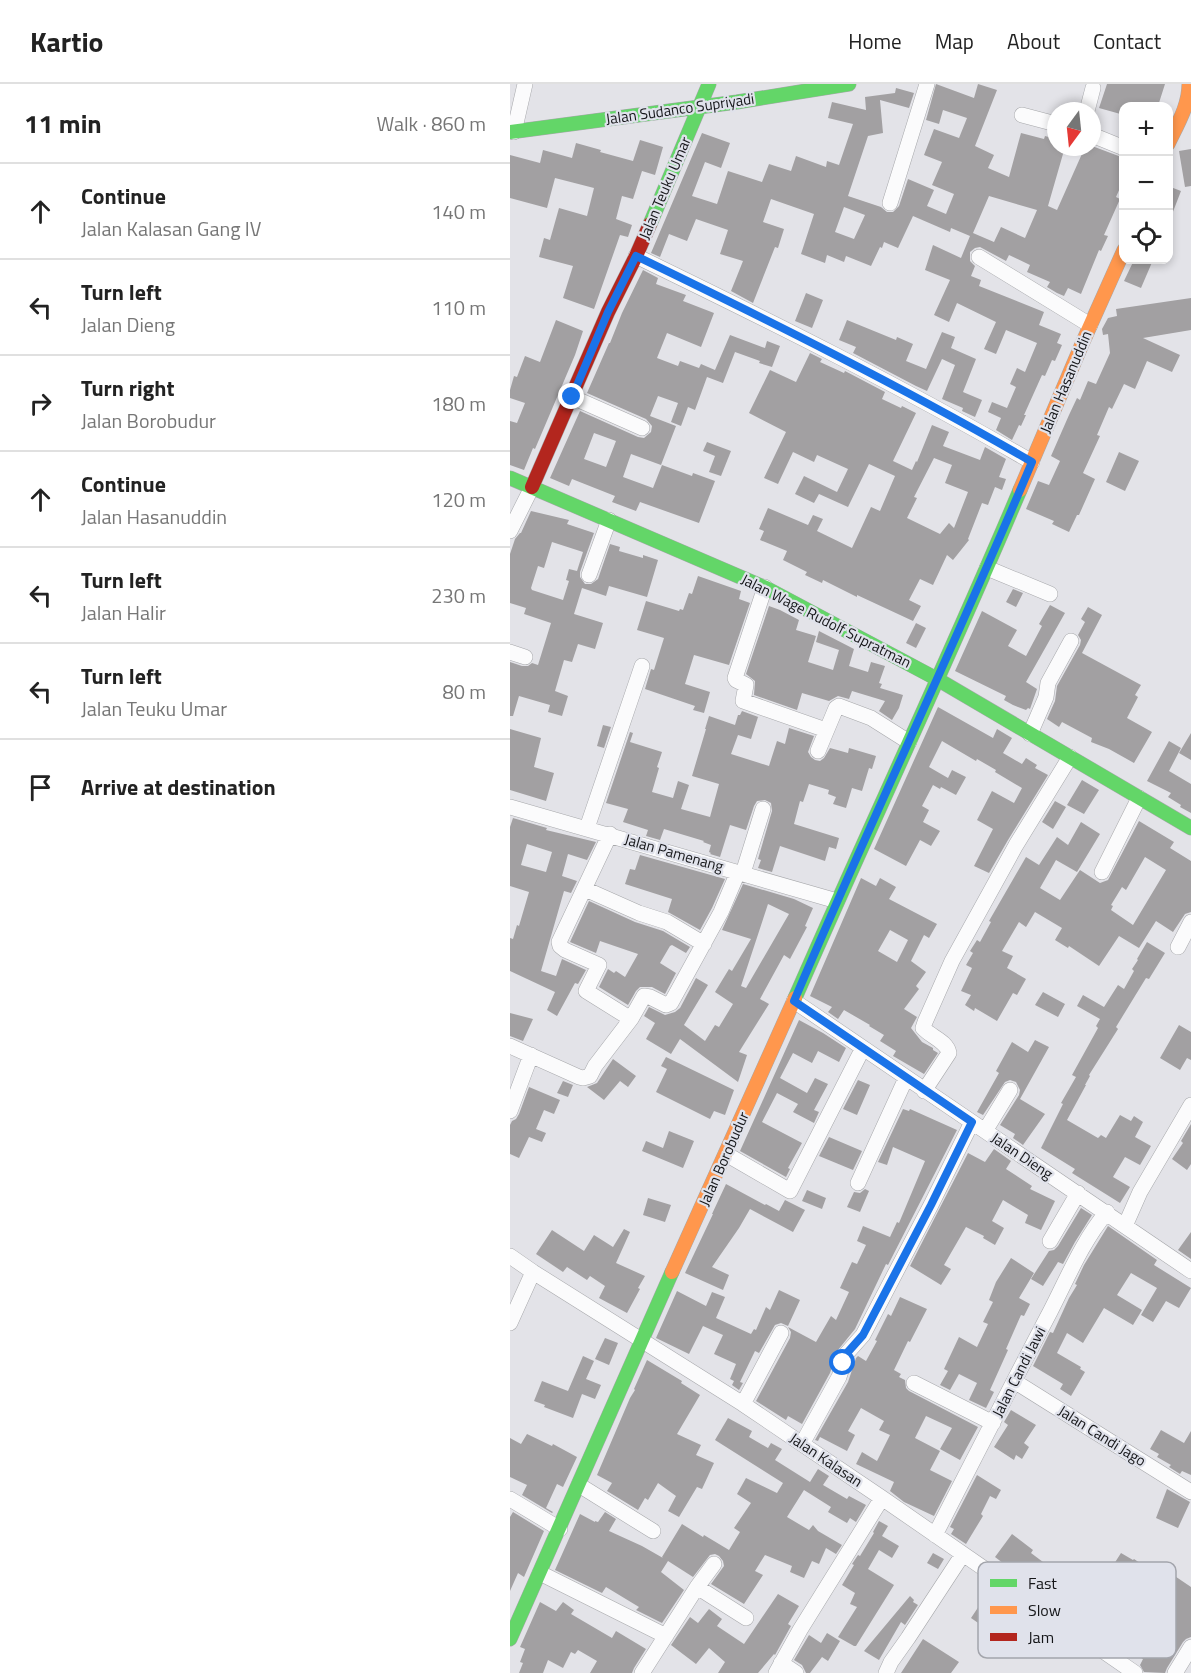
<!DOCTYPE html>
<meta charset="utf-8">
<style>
:root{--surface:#fff;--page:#f6f6f6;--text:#222;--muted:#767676;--line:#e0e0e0}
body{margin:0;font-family:"Titillium Web",sans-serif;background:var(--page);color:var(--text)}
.controls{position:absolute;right:18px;top:18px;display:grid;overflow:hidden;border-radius:12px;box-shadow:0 3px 9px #0003}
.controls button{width:54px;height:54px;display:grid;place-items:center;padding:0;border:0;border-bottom:2px solid var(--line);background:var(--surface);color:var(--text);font:30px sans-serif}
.compass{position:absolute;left:537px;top:18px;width:54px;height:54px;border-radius:50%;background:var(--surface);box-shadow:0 3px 9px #0003;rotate:195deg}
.stop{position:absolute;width:18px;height:18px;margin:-14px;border:4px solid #1a73e8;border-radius:50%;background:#fff}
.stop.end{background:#1a73e8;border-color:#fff;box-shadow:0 2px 6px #0008}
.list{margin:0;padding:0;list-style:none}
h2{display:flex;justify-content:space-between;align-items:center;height:78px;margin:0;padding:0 24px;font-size:26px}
h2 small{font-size:20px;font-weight:400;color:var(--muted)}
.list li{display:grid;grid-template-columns:39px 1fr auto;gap:18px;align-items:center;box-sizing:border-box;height:96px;padding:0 24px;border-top:2px solid var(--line)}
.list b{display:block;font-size:22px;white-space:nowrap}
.list p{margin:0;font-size:20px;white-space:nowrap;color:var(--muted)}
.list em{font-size:20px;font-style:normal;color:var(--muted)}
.icon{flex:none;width:33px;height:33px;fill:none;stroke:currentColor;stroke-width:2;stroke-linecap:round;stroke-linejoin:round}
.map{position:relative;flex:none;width:681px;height:1589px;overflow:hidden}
header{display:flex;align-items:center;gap:36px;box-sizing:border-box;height:84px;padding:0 30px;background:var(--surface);border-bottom:2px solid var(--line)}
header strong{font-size:28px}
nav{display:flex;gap:33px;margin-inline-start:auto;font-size:21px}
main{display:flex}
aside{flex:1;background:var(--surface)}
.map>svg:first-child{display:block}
</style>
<header>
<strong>Kartio</strong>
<nav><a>Home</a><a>Map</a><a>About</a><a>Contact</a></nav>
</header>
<main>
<aside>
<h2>11 min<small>Walk · 860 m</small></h2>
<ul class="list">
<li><svg class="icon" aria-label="ahead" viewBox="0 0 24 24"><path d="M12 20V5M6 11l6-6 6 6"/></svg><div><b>Continue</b><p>Jalan Kalasan Gang IV</p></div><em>140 m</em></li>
<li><svg class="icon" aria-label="left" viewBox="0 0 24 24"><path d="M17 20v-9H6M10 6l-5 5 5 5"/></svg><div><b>Turn left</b><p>Jalan Dieng</p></div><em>110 m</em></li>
<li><svg class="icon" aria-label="right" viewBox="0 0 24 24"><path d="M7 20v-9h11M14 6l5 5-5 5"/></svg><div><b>Turn right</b><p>Jalan Borobudur</p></div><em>180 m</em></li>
<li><svg class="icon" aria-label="ahead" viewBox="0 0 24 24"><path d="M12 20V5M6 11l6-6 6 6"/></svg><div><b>Continue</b><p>Jalan Hasanuddin</p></div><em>120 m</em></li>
<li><svg class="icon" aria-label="left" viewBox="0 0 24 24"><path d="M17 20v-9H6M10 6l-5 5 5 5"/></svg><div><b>Turn left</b><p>Jalan Halir</p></div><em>230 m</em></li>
<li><svg class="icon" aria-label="left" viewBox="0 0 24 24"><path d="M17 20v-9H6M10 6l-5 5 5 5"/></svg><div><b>Turn left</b><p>Jalan Teuku Umar</p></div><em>80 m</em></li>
<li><svg class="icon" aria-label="arrive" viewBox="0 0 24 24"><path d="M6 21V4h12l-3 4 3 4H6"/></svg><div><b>Arrive at destination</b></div></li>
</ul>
</aside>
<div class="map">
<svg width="681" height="1589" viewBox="0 0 681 1589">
<rect width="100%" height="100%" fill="#e3e3e8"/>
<path fill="#a2a0a2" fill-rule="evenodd" d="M426,0L464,14L468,0L487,6L465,62L484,71L478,84L499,93L511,49L534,55L535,52L546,55V63H555L538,122L547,126L575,63H582V62L614,74V95L606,113L610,115L594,151L598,152L591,167L589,166L571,210L558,204L554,212L547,209L537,203L540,198L517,188L520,181L499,171L496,177L470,163L465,164L460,168V177L465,182L461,192L471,196L469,202L534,228L529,241L551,250L547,259L552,261L545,277L542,276L535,292L532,291L514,331H516L511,342L509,341L502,356L486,346L491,334L478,328L482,318L497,324L506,303L500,300L507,284L515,288L527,259L496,246L486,270L474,265L486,238L447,219L439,238L424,231L440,196L415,186L423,161L451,174L460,152L441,144L440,148L403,132L388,164L374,158L372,164L370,163L361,182L336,172L334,178L317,171L315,179L291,170L304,130L261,115L253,138L274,145L268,164L265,163L243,219L221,207L233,177L210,170L218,146L186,135L177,157L159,150L150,173L141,169L192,49L220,59L211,84L195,78L182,112L207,120L218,87L252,98L259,80L281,87L286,72L316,83L317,77L329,81L343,40L318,34L322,18L356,26L355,13L385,9L386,4L404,9L399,24L370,16L373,49L358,52L338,112L371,123L377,128H383L389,122L398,95L424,106L417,122L436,130L444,110L422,101L432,78L414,71L424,45L449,54L457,34L433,26L429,40L416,36ZM479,112L527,126L515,154L491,143L484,158L463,149ZM334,123L355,131L344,155L325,148Z
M597,0H655L648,22H614V31L589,24Z
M130,56L153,63L145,91L132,87L123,115L112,112L106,135L122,141L118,153L110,151L84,225L53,214L63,182L29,173L34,154L40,156L49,124L77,132L84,104L45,94L37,124L0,114V71L30,79L33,66L62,74L66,59L91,66L90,68L123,77Z
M681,65V102L675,103L669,67Z
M658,102L671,107L659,138H658Z
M624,176H643L631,204L614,197Z
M133,186L148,194L146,200L176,211L173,217L204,229L191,263L157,249L147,274L168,282L170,277L189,284L191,280L205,286L220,251L255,264L257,257L270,262L262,283L249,279L250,277L225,268L213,299L197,293L185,326L178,323L171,342L161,338L168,319L148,312L140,332L166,342L151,381L121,370L113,393L143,404L152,381L182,392L183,389L205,397L189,439L130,418L126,427L102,418L105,412L62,395L59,402L40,394L70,327L128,353L134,354L141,348L142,342L136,335L77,309L99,259H100L112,229ZM84,349L106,357L96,383L74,375Z
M296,209L313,216L302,244L285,237Z
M681,214V246L633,254L670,271L662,288L637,277L625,305L614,300L602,325L599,323L587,351L590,352L573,389L585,395L569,431H567L559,448L542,440L544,437L516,425L528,397L539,401L550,377L541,372L559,331L567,314L570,316L578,297L586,300L600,269L598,250L593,251L592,245L598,234L607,232L606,225Z
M46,236L73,247L65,271L25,365L23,364L14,386L0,381V337L7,339L15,319L0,314V306L4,292L7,293L15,272L30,278Z
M337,236L386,256L387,253L403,260L396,277L416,285L432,248L445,253L441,264L466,275L453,308L472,316L465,333L452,327L453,324L432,315L445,281L432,275L417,307L406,302L343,269L346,263L329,256Z
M300,269L312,275L310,278L334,289L335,287L375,308L372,315L391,324L392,322L406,329L383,377L402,386L406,377L407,378L422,341L439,348L433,362L470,376L475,363L496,375L489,393L496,395L492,406L485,403L478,421L472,419L458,455L459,456L443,476L437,471L423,501L410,495L399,516L411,522L403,537L347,511V513L313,496L312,499L295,491L297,488L273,476L277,467L250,456L254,447L249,445L258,424L298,441L303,431L313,435L307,447L342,464L361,423L370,427L385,392L359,380L338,423L309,410L304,419L285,410L294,392L327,408L338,385L307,371L304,378L283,368L268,400L254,394L276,348L239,329L260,286L286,298ZM424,374L442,381L435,399L458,408L444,444L439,439L430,450L397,434L407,414L404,413Z
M197,358L221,367L211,392L199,388L205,372L193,367Z
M609,368L629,377L615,407L596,398Z
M21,427L59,436L57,440L84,449L70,488V493L75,500H81L88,495L100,460L110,463L109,467L133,474V471L148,476L137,513L99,502L96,512L72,504L64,530L93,539L85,565L68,560L62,578L54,576L45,607L58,612L52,632L38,628L40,621L9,612L3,632H0V578L12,582H18L22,579L28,581L41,539L14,530L16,524L0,519V470L5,455L10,449H11ZM42,458L73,468L67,487L59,485L56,496L59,497L53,516L22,506L21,504L28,482L34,484Z
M188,492L231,507L229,515L240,519L219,581L184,571L175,600L200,608L194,629L183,626L185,622L135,605L141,585L144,586L154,554L127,546L136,517L169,527L170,525L173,526L179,509L182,510Z
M503,505L513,509L506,523L496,518Z
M540,521L555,529L516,598L527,605L520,625L518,624L516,626L503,621L494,616L496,612L445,587L472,527L507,546L498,562L516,572L532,542L529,540Z
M259,522L270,526L289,536L286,546L306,552L298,578L323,586L329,566L306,558L309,547L344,565L339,582L358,588L361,578L375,582L369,599L372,600L370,604L393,611L389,624L382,636L369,627L375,617L342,607L339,615L328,612L319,617L292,609L287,626L244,611L245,597L236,590Z
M578,523L592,531L572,569L631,601L625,611L628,613L617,634L642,648L624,679L599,665L581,658L582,654L552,638L549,643L537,635L545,617L547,602L570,561L571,556L568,551L575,538L571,535Z
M406,539L416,544L406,564L396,559Z
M428,623L483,654L487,645L502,654L493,669L512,680L516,674L527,681L525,684L538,691L498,756L479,789L464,782L483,745L467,736L482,707L504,719L512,704L485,688L486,686L467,675L466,677L432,657L419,683L438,694L442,686L456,693L446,711L431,703L430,705L423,701L412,722L419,726L413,738L430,747L421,762L410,756L396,782L364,765Z
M232,627L251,634L248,633L241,655L228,651L221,670L259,682L267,657L275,660L279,644L304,652L298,668L301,673L305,676L310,677L314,674L320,664L338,669L339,664L366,672L362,685L359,684L352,707L342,704L336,724L323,720L326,713L318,710L319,706L299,700L293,718L290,717L284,740L329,754L326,765L319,763L315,777L270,762L262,788L248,784L251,776L248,775L262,727L261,719L255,716L247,717L244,722L236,746L220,741L210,773L200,770L201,769L199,768L201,761L193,758L194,757L154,745L150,756L136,752L138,746L113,738L118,725L96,719L120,648L123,649L120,658L152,668L147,683L149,684L142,708L163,714L168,697L179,701L171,725L200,733L209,700L182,692L196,645H195L199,632L225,641L228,631H230Z
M93,641L101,643L94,664L87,662Z
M0,645L31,654L24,683L44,689L36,717L0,706Z
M681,649V676L669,669Z
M659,657L671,664L659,687L681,700V729L670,723L671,721L658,713L661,709L637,697Z
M572,696L589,706L574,730L557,721Z
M545,717L556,723L543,745L532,738Z
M3,734L37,744L36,746L86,758L77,776L58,770L52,792L67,797L61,809L54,807L31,887L46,892L52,875L76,886L68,900L65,899L47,932L37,926L45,908L0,887V854L3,855L7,841L9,842L19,808L0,802V743ZM17,760L42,768L36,788L11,781Z
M629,737L664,758L660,764L681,777V828L675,830L663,848L646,837L629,864L609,852L589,882L559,862L558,864L545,856L552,844L525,828L516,843L509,838L492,867L503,872L497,884L516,895L507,911L503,909L487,937L465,924L464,927L455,921L461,911L451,907L462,884L456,881L463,869L460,867L467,856L470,858L481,838L479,837L516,773L529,781L547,753L558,761L571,738L590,750L567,788L546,776L530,804L550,816L570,786L590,799L598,796ZM635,773L656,786L623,841L601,826L603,822L601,821L612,803L616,806Z
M130,771L215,795L202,824L190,846L158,828L162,815L115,800L120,785L125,786Z
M351,794L366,802L370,794L386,803L379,815L427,840L419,854L414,851L401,877L416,888L406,902L409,905L394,925L407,933L401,944L412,958L423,964V966L428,969L414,990L383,972L386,967L370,957L374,951L359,942L360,941L334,926L328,935L318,928L322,923L300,912ZM380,846L398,856L387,878L368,867Z
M233,800L284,815L303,824L295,842L297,843L280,875L274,871L250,915L259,920L229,968L237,971L228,998L170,955L161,970L136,955L145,939L134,932L139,923L155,931L165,928L170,924L186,894L198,901L174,941L195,957L205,941L209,943L223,920L205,908L219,885L222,887L241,855L212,846ZM258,820L279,830L236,904L231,902Z
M79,817L125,838L153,847L180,863L176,869L162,861L160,862L150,879L166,889L155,910L142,903H130L126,907L118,921L89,903L98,885L104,889L106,887L115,893L128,870L90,857L86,869L60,858Z
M637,858L655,869L639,895L636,894L606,943L608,945L579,991L580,992L575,1001H576L557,1036L588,1054L591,1051L596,1054L610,1031L621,1037L624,1032L633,1038L625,1053L641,1062L630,1081L615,1073L603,1093L620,1103L610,1119L562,1089L565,1085L531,1064L553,1020L551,1019L566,993L562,991L588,944L586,942L590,935L567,922L573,911L594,923L608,901L614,905L624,887L622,885L628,876L627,875Z
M533,908L555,920L548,933L525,921Z
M0,929L23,935L13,957L0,952Z
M289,936L313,949L336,964L329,978L308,967L302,979L283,969L270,994L297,1009L305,994L318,1000L304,1026L309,1028L304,1039L283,1028L288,1020L267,1009L252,1038L292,1059L278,1084L280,1085L276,1093L230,1067Z
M669,941L681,948V976L677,974L670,986L650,974Z
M525,956L539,963L510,1015L535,1030L513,1061L503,1054L505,1050L490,1041L509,1011L510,1006L506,998L500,996L495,998L473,1031L467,1028L489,989L486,987L502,958L518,968Z
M156,973L224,1006L215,1031L204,1027L200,1035L146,1008L157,985L151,982Z
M103,975L126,992L118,1003L110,997L94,1016L77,1003L87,999Z
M348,996L360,1001L347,1031L333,1025Z
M53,997L63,1001L58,1013L47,1009Z
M19,1003L50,1016L44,1030L34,1026L26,1045L36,1049L32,1058L19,1053L9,1074L0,1070V1041L2,1037L6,1035L9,1030Z
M393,1025L399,1027L400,1025L447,1046L378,1181L376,1180L345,1245L328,1266L320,1289L292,1340L278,1332L276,1336L246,1317L280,1254L281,1248L278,1243L306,1258L321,1232L326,1236L339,1208L330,1204L342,1178L347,1180L356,1161L347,1157L353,1142L380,1153L387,1138L389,1139L415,1077L383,1063L377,1081L368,1078Z
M681,1040V1080L677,1086L662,1075L673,1059L671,1057Z
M159,1047L184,1057L173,1084L132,1067L136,1057L153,1064Z
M319,1053L352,1067L343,1086L309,1072Z
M484,1065L501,1077L496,1085L522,1102L520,1105L545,1117L531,1146L515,1139L518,1131L493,1116L482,1137L494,1144L485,1161L473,1154L474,1152L456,1143L434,1181L441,1185L431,1201L400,1182L458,1069L475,1078Z
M216,1100L255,1121L256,1120L269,1127L275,1116L295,1126L283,1148L240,1125L229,1144L202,1183L219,1191L213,1206L175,1189L203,1130H202Z
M355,1105L359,1107L350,1128L337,1123L344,1108L350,1109Z
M297,1106L316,1114L312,1125L292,1117Z
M138,1114L161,1121L155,1138L133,1131Z
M571,1124L582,1131L565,1158L553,1180L548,1178L533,1202L521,1195L539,1167L544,1166L548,1162Z
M598,1142L647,1176L644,1181L681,1204L669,1224L656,1217L643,1238L631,1231L647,1204L621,1189L607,1211L632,1226L623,1241L594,1224L573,1259L557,1249L547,1269L571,1283L570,1285L575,1288L561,1312L550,1305L553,1300L523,1282L540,1248L543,1249L559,1214L567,1201L565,1200L574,1181Z
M114,1145L120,1148L106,1179L135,1192L128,1204L130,1205L117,1229L89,1214L95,1202L80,1192L77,1196L57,1183L53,1188L26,1170L42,1146L74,1167L84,1151L103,1163Z
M681,1148V1175L668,1166Z
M501,1174L524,1189L509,1214L520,1220L514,1232L511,1231L496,1265L498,1266L480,1306L484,1308L476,1324L459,1316L467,1299L449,1290L440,1306L430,1301L438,1287L434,1285L449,1253L467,1263L478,1240L473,1238L483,1218L479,1216L486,1198Z
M269,1206L290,1216L278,1242L271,1239L265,1241L249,1269L245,1267L230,1298L233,1299L229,1306L222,1301L224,1297L220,1295L226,1280L204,1270L213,1251L193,1242L179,1270L146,1254L167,1207L196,1222L202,1208L215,1213L206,1234L241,1250L244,1245L246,1246L256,1223L260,1226Z
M390,1213L417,1225L400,1258L398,1257L384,1286L391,1290L389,1293L395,1296L396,1304L399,1307L468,1343L450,1376L430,1365L442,1344L416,1332L405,1354L430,1367L420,1386L442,1397L424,1432L394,1418L380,1407L384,1398L346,1380L352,1368L367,1377L380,1351L369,1346L374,1337L351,1324L338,1347L345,1351L337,1367L310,1353L308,1357L305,1356L338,1298L346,1274L348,1272L356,1277L367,1257L365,1256L378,1230L381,1232Z
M95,1254L108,1259L99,1281L85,1275Z
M73,1272L84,1277L76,1295L91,1301L85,1315L72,1310L63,1334L34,1323L35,1321L24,1317L32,1297L58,1307Z
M137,1276L172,1297L171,1299L190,1311L167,1350L191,1361L186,1371L204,1379L192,1405L187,1403L169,1433L158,1427L166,1412L148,1399L138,1416L135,1414L128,1426L97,1407L102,1399L87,1391L120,1314L125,1306L124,1305Z
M501,1326L526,1341L514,1359L519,1363L512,1375L506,1371L504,1376L484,1363L498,1341L494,1338Z
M218,1334L242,1347L239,1353L258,1364L261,1359L272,1365L265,1376L300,1398L308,1385L319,1392L313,1401L337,1415L339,1412L356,1421L346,1438L340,1434L337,1439L318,1428L321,1423L294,1406L277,1433L299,1446L303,1441L308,1447L332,1461L326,1470L316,1464L309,1480L302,1477L294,1494L280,1488L282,1482L255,1471L245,1487L253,1491L234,1520L201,1500L214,1482L213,1477L209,1472L205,1470L200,1471L183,1493L158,1477L151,1488L174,1506L152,1539L126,1526L129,1523L96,1503L92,1509L45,1486L70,1430L85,1438V1437L88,1438L95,1428L106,1435L99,1447L132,1462L153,1474L152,1473L172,1440L193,1453L194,1451L219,1466L230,1448L224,1444L241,1419L227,1410L236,1394L267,1409L273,1399L205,1356Z
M651,1346L674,1359L681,1347V1391L672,1387L670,1390L659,1383L661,1381L647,1373L649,1370L640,1365Z
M17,1350L42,1362L43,1360L67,1373L53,1403L47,1400L36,1424L43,1428L42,1429L12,1411L17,1401L0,1393V1354L11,1360Z
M467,1391L491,1406L486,1415L480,1412L471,1430L473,1432L456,1460L441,1450L444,1445L440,1443Z
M657,1405L680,1418L668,1444L646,1434Z
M3,1428L34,1447L14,1493L8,1489L0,1507V1433Z
M369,1437L378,1442L372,1452L389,1462L382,1474L369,1466L358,1485L384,1501L346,1562H344L328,1553L347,1523L340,1520L345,1509L332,1501L344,1481L342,1480L348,1471L350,1472L364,1449L363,1448Z
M502,1450L523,1466L521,1469L545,1487L532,1505L508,1486L506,1489L485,1473Z
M423,1469L434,1475L428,1485L417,1479Z
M611,1469L623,1476L624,1475L639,1485L644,1478L681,1503V1553L676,1555L673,1558L657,1584L655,1589L634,1588L630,1581L633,1575L604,1558L602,1561L543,1521L569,1491L584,1501L587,1497L598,1505V1508L623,1526L628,1519L642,1528L652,1510L645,1505L646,1503L629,1491L624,1498L602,1483Z
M268,1510L289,1522L278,1540L281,1542L265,1571L264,1570L248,1589H208L215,1578L199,1564L186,1580L161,1561L180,1533L188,1539L199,1525L212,1535L207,1542L234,1560Z
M400,1512L404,1516L403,1518L408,1521L395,1541L391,1538L369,1576L354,1567Z
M473,1516L487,1525L474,1543L461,1534Z
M30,1518L46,1527L53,1518L64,1526L61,1530L102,1554L106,1547L136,1565L124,1584L122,1589H80L87,1577L68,1566L65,1570L61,1568L53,1584L38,1576L33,1589H9L13,1579L10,1578L15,1565L10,1563Z
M317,1549L330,1557L318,1577L312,1573L300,1589H296L292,1581L284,1576L299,1551L311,1559Z
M413,1555L449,1578L441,1589H391Z"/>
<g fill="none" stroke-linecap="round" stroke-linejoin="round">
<defs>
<path id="street" d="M577,27L583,4
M512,31L546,40
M4,48L15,0
M582,51L614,64
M380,119L417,0
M126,172C260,237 393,303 522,378
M469,173L580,241
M62,313L132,344
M0,447L22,403
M477,484L540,510
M79,491L99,436
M255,503L225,594L226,596L236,601L233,617L316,646
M0,568L15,573
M520,650L536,613L538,599L561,557
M308,667L326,624L329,622L361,634L399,658
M0,723L327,817
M77,744L132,582
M100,750L49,858L50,862L55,866L89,881L76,907L121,935
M592,788L629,714
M233,789L253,725
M75,805L129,829L157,838L194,860
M668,863L681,838
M284,917L681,1187
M0,962L69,993L73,994L80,992L85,982L121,935L134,912L140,913L156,921L161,919L211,828L228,788
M414,1007L439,969C437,957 421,953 413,944L415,938L442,877L506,761L560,673
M0,1027L21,971
M475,1047L500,1006
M216,1070L280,1107L353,964
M348,1099L396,994
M615,1142L630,1108L681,1021
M540,1157L568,1109
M0,1172L23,1188L233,1320L372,1414L625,1589
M0,1239L23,1188
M504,1297L681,1408
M404,1299L483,1339
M233,1320L271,1249
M292,1360L329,1293L337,1269L353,1251L421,1121L462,1038
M69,1401L143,1447
M0,1415L50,1445
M425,1451C463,1377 501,1302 540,1228C557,1195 573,1156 597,1128
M30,1489L156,1552
M187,1503L204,1480
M271,1579L286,1589
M132,1589L187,1503L236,1534
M266,1589L290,1546L372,1414
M376,1589L381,1578L398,1554L453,1470
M665,1589L681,1563"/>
<path id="fast" d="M0,48L227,18L339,0
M140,140L199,0
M0,394L256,504L427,595L681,744
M285,914C359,744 438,577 510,406
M0,1555L162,1188"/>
<path id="slow" d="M658,60C667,41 679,22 679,0
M510,406L572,260L614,166
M162,1188L285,914"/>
<path id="jam" d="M22,403L98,228L126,172L140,140"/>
</defs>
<use href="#street" stroke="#a7a8ab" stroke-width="16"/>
<use href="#fast" stroke="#a7a8ab" stroke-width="15"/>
<use href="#slow" stroke="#a7a8ab" stroke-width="15"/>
<use href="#jam" stroke="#a7a8ab" stroke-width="15"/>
<use href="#street" stroke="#fbfbfc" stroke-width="15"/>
<use href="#fast" stroke="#63d668" stroke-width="14"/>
<use href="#slow" stroke="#ff974d" stroke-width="14"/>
<use href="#jam" stroke="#b3261e" stroke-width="14"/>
</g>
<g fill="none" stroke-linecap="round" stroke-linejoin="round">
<path stroke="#1a73e8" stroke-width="8" d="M62,313L98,228L126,172C260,237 393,303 522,378C446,559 361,736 284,917L462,1038L421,1121L353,1251L337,1269L333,1279"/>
</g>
<g text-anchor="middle" stroke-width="4.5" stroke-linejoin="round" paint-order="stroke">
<g font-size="15" fill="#151619" stroke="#e0e2eb">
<text transform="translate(170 25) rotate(-8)" y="5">Jalan Sudanco Supriyadi</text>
<text transform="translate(155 104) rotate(-67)" y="5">Jalan Teuku Umar</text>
<text transform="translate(556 298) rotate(-67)" y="5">Jalan Hasanuddin</text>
<text transform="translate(316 537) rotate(27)" y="5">Jalan Wage Rudolf Supratman</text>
<text transform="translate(164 769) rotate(16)" y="5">Jalan Pamenang</text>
<text transform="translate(512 1072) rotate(34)" y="5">Jalan Dieng</text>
<text transform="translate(214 1075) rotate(-66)" y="5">Jalan Borobudur</text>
<text transform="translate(509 1288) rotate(-63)" y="5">Jalan Candi Jawi</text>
<text transform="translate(592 1352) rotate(32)" y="5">Jalan Candi Jago</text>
<text transform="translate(316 1376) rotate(34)" y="5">Jalan Kalasan</text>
</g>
</g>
<rect x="468" y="1478" width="198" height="96" rx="9" fill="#e0e2eb" stroke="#a3a5ac" stroke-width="1.5"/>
<rect x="480" y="1495" width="27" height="8" fill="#63d668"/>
<rect x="480" y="1522" width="27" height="8" fill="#ff974d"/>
<rect x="480" y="1549" width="27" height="8" fill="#b3261e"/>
<g font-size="16" fill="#151619">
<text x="518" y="1505">Fast</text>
<text x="518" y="1532">Slow</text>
<text x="518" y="1559">Jam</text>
</g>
</svg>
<div class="controls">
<button>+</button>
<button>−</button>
<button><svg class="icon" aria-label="locate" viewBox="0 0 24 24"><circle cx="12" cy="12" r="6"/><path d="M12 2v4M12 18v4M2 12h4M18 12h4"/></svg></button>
</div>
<svg class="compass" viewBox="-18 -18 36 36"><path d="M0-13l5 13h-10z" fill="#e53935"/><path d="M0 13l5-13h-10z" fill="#767676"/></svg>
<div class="stop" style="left:333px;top:1279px"></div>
<div class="stop end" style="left:62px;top:313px"></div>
</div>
</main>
